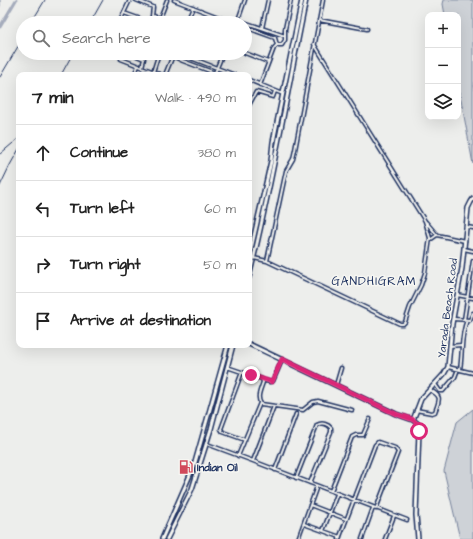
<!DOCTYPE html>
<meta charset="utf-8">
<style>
:root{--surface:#fff;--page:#f2f2f2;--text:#222;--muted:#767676;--line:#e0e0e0}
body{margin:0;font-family:"Architects Daughter",sans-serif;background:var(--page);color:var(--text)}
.controls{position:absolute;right:12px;top:12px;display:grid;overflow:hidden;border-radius:8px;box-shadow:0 4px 16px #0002}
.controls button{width:36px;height:36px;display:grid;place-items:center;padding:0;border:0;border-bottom:1px solid var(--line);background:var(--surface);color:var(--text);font:20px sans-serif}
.stop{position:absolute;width:12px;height:12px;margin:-9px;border:3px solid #db2777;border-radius:50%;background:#fff}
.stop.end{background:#db2777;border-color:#fff;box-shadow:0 1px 4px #0008}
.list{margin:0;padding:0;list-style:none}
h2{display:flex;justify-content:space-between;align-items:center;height:52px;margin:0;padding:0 16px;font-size:17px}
h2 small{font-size:13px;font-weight:400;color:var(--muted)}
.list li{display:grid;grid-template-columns:26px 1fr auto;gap:12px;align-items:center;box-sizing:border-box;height:56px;padding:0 16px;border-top:1px solid var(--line)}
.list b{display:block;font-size:15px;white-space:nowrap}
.list em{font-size:13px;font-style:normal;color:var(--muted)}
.icon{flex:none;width:22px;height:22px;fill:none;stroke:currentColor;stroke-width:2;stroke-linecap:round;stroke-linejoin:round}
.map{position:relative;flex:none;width:473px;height:539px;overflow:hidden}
.search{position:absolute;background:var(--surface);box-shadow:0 4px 16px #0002;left:16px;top:16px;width:236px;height:44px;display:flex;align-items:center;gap:10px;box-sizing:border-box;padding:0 14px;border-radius:22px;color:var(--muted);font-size:15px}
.panel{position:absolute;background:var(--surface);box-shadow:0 4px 16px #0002;left:16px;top:72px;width:236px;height:276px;border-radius:8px}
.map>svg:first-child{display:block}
</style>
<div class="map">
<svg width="473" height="539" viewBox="0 0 473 539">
<rect width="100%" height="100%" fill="#edeeec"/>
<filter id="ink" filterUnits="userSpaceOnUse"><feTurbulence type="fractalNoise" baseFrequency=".025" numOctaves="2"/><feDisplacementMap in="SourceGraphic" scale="8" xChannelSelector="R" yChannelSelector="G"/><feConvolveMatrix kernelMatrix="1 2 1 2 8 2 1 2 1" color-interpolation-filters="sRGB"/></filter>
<g filter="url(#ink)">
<path fill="#ced2d7" stroke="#74809a" d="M444,0H473V164L458,84V15H445L443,4Z
M473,409V539H460L444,471L457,422Z"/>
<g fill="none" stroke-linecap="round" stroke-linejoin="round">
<path stroke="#6e7a96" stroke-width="1" d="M0,6V0"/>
<path stroke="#a5acbc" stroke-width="3" d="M0,27L16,0"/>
<defs>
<path id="street" d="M136,0L153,7L152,16
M174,0L234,23
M124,13L149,22
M238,20L285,36
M319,20L367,29
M120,21L124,23
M119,23L130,0
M149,23L151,18L154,16L171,23
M158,23L167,0
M186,23L193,7
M207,23L210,14
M237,23L245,0
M245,27L275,38L277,45
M262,28L268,0
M137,53V56L144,59L142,67
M166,53L183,61L215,73
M178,53L235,75
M245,53L268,62
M143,58L144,53
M121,59L162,75
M193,59L196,53
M153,72L159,53
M134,75L138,66
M147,75L149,70
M165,75L174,53
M214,75L223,53
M249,80L283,94
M260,85L274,48L277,45H282L285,40V29L291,0
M249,105L256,92L273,97L275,91
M426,222L437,235
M467,227L473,228
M430,240L437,235L465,241
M464,249L473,251
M249,257L267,261L400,324H403L405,322L410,307L421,285L425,273L430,238L425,221L314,44
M267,261L286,171L293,159L295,150L323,0
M457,295L473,298
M453,319L470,320L473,313
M464,320L473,261
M450,346L461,345
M227,367L262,379L263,382C261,389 256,397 261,404L303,410L313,402L318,401L352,410
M448,367L473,373
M460,369C463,352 460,337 467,320
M242,372L221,429L223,432L245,440
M263,380L270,382L273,381L282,360
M435,384L440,391H443L455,377L458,369
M336,385L341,368
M274,406L253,461L407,520
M416,410L432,413L435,412C439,400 443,397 430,390
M207,444L253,461
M238,456L260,403
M275,470L296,414
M296,478L317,425C322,422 328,424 331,428V432L310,483
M331,491L352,437L356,435H363L370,419
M310,505L346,519
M304,524L340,537
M323,531L337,494
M298,539L317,486
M339,539L375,445L378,442L395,448L398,452L376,509
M362,539L373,508
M385,539L394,516"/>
<path id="secondary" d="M249,258L271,161L273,142L302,0
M249,277C272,185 287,92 306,0
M249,344L396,414L413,420L421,399L444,374L448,367L452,324L462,268L468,208L471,202L473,199
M413,420L417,423L419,431L416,515L418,539
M162,539L194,466L228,345
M167,539L192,489L211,429L233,345"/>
</defs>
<use href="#street" stroke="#1b2f5e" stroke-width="5"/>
<use href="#secondary" stroke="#1b2f5e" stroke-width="6"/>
<use href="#street" stroke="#f6f6f2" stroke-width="2"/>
<use href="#secondary" stroke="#f6f6f2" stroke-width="3"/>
<path stroke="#1b2f5e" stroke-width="1" d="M31,23L45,0
M90,23L103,0
M61,75L73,53
M0,77L23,38
M0,154L19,138
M0,186L10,165L19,149"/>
</g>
</g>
<g fill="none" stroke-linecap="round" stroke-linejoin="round" filter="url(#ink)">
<path stroke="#db2777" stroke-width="5" d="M251,375L272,382L282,359L396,414C406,418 418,417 419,431"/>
</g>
<defs>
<symbol id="fuel-bare" viewBox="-9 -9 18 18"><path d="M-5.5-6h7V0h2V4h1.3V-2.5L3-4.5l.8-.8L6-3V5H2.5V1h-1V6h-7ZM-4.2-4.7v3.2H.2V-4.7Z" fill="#d1495b" stroke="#f6f6f2" stroke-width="2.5" paint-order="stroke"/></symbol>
</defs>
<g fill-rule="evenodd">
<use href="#fuel-bare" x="176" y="457" width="20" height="20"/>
</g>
<g text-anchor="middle" stroke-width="3" stroke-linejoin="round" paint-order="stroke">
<g font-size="11" fill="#1b2f5e" stroke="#f6f6f2">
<text transform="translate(447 308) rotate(-83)" y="4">Yarada Beach Road</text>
</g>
<g font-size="11" font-weight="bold" fill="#1b2f5e" stroke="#f6f6f2" text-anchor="start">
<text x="197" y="471">Indian Oil</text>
</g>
<g font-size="12" letter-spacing="1" fill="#1b2f5e" stroke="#f6f6f2">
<text x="374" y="285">GANDHIGRAM</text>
</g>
</g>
</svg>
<div class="controls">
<button>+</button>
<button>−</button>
<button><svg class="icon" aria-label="layers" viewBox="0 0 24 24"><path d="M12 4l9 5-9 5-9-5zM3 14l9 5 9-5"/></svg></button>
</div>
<div class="stop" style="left:419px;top:431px"></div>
<div class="stop end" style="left:251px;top:375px"></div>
<div class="search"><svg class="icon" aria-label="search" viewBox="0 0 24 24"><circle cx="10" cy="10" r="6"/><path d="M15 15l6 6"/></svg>Search here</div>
<section class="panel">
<h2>7 min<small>Walk · 490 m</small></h2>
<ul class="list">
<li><svg class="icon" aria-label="ahead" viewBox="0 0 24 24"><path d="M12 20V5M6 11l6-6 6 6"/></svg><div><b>Continue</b></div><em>380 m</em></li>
<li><svg class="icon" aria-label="left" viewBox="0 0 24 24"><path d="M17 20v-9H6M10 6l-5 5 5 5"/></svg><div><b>Turn left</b></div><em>60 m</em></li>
<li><svg class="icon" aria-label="right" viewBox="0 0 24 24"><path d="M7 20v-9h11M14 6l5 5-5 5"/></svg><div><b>Turn right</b></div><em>50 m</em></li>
<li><svg class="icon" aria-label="arrive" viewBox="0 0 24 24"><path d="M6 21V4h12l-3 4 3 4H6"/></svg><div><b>Arrive at destination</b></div></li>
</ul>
</section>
</div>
